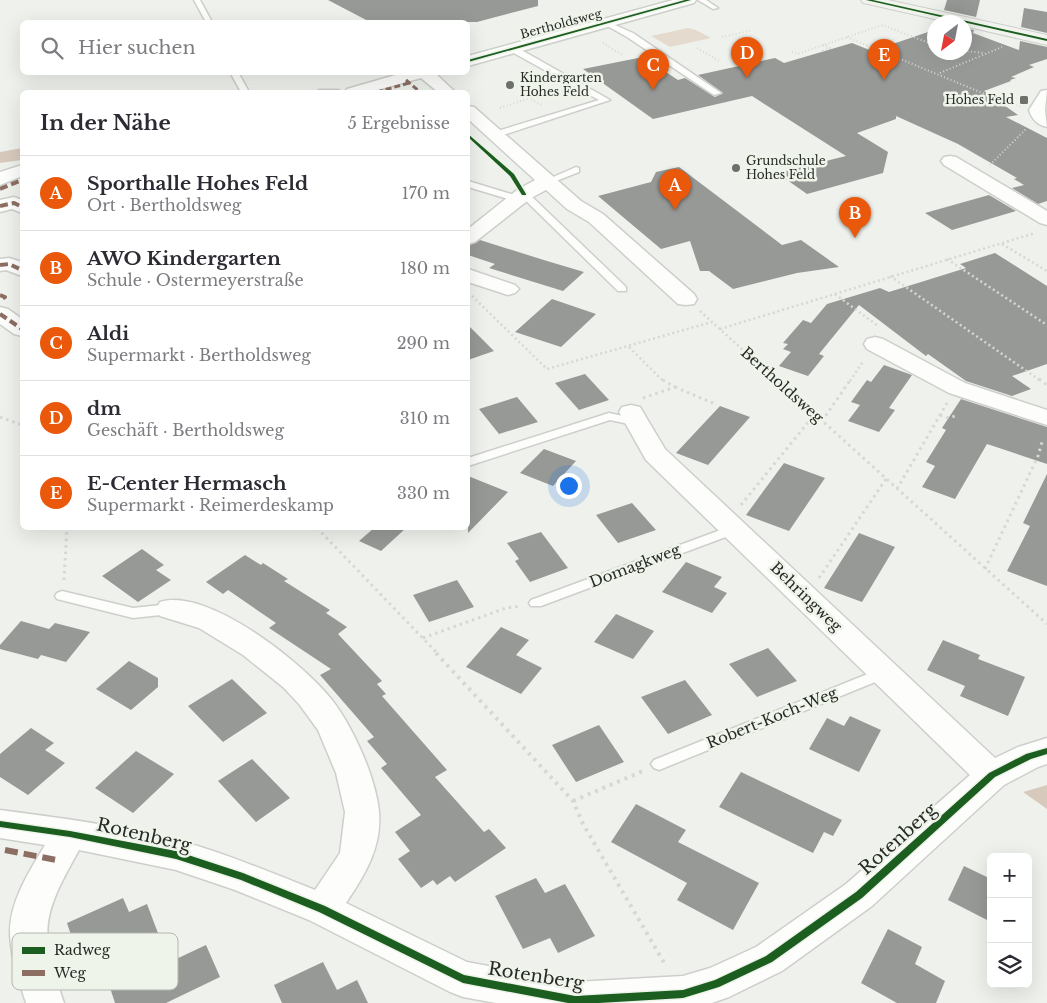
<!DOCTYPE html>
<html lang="de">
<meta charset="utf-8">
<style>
:root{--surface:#fff;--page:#f2f2f3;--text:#2b2b33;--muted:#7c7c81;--line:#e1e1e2;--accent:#ea580c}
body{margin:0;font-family:"Libre Baskerville",serif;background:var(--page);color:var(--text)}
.controls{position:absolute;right:15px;bottom:15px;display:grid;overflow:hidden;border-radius:8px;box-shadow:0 5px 20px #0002}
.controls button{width:45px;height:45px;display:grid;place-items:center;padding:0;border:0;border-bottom:1px solid var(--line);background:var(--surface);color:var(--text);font:25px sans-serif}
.compass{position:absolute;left:927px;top:15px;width:45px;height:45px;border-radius:50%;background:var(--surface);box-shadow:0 5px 20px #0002;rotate:212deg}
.you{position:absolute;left:568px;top:485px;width:18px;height:18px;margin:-12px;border:4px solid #fff;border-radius:50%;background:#1a73e8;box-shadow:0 0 0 8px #1a73e833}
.badge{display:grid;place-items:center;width:32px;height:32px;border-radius:50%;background:var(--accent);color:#fff;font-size:16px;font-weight:700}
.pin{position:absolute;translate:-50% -41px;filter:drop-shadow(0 1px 2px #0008)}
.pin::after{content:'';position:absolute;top:26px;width:18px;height:15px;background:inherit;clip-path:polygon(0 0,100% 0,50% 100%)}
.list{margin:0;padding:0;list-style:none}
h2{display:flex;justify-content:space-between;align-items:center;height:65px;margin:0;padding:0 20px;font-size:21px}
h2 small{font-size:16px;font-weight:400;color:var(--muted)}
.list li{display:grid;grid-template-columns:32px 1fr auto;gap:15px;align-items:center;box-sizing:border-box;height:75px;padding:0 20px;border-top:1px solid var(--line)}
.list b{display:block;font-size:19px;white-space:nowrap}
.list p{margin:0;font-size:16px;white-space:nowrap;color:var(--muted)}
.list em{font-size:16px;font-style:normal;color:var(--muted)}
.icon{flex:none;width:28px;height:28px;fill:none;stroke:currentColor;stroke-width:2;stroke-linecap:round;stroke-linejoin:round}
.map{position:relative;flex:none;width:1047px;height:1003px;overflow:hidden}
.search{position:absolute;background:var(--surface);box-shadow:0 5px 20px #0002;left:20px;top:20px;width:450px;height:55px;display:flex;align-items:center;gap:12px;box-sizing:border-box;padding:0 18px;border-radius:8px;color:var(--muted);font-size:19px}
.panel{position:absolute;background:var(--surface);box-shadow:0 5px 20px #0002;left:20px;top:90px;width:450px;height:440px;border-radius:8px}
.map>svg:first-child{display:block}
</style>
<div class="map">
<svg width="1047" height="1003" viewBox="0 0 1047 1003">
<rect width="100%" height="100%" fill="#eff2ec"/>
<path fill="#e5dace" d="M688,28L696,30L711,38L670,47L651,36Z"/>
<path fill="#d7cabd" d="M22,148V160L0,163V152Z
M1047,785V809L1023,792Z"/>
<path fill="#969995" d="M328,0H538V6L477,22H370Z
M947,0H980L976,17L944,10Z
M1024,8L1047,12V33L1021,27Z
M964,28L974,30L973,33L1019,50L1020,41L1047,47V59L1029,65L1034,67L1011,77L1016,78L1010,80L1011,81L984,91L1018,115L1006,117L1047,138V201L1038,204L1012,188L1024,185L1014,179L1017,178L958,144L896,116V119L857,133L888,152L883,173L807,194L777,173L846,156L752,96L653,119L583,69L643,57L678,80L685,78L715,97L723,93L698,75L775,58L784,63L852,43L872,51L934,30V52H964Z
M679,167L782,245L801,240L839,267L797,273L733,289L709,271H700L690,241L661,249L598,196L651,182L656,172Z
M989,195L1016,211L952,230L925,213Z
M480,240L547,261L584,272L563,291L489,268L495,264L468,255V246Z
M995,253L1047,286V364L1012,376L1031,389L1012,396L966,381L928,354L926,356L859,305L819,354L824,356L808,376L779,366L791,352L783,349L788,344L783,343L803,320L811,323L827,304L880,288L889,292L966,268L960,264Z
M552,299L596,314L561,347L515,332Z
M468,325L494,351L468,360Z
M884,365L912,375L889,408L895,410L879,432L848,421L860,405L851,402L867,380L871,382Z
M585,374L609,400L579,410L555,383Z
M517,397L538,422L499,434L479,409Z
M961,399L1047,427V464L987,444L955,499L922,487L935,466L926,462L946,430L942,428Z
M720,406L750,417L708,465L676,453Z
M544,449L576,461L553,486L520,473Z
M784,463L825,478L789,531L746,515Z
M1047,474V586L1007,571L1030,526L1023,523Z
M468,476L508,492L468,533Z
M632,503L656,530L618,543L596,515Z
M374,528H406L381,551L359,541Z
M541,532L568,568L530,582L515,561L519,559L507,543Z
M859,533L895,547L862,602L824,588Z
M142,549L164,565L156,570L171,580L138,602L102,576Z
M245,555L261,565L263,563L288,579L284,581L330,610L326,613L347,627L338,634L382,681L377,684L386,694L382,696L447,770L435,777L484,832L489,829L506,848L455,882L450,876L437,885L433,880L421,888L398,859L410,851L395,832L421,815L381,768L387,764L367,741L374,737L320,675L331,669L269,628L276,623L228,590L223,594L206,582Z
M686,562L722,577L714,587L727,593L712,613L662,592Z
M457,580L474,607L429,622L413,595Z
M616,614L654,631L633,659L594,642Z
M21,621L49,629L55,623L90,632L66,662L41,655L38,659L0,649V645Z
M501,627L529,640L516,655L542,668L521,694L466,667Z
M943,640L980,655L978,659L1025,677L1008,716L960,696L965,686L927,670Z
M768,648L797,681L757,697L729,664Z
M129,661L158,678V687L131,710L96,689Z
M232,679L267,713L223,742L188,706Z
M685,680L712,715L668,734L641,697Z
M850,716L881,730L859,772L809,749L827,718L844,726Z
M599,725L624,762L576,782L552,745Z
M31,728L54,743L45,750L65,763L28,795L0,777V754Z
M136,751L174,774L133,813L95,788Z
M252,759L290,798L256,822L218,781Z
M741,772L842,820L833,836L824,832L813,853L719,807Z
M636,804L686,830L678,842L759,883L733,930L677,900L687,883L611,842Z
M964,866L991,879V922L948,900Z
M536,878L545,893L565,884L595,936L558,953L550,938L523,949L495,896Z
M123,898L129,912L147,904L167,957L172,955L174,960L206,945L220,977L166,1003H115L101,960L82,968L67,923Z
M888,929L922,947L915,964L945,981L936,1003H897L861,983Z
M323,962L337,990L357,980L368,1003H282L274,985Z"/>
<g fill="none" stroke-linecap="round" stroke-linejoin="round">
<defs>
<path id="lane" d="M194,0H200L212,22H206Z
M698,0H706L718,8L713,9Z
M606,21L633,33L721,93L714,95L627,37L604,24L602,23Z
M510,47H516L610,100L497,137H491V133L599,100L510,51Z
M230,72H238L249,92H241Z
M319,90H338L342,92H318Z
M576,167L579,168V172L551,183L548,184L544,181Z
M468,181L521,197L523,199L518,202L468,187Z
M524,191L527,192L626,287V291H618L521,196L520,194Z
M609,413L642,420L644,422L638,426L610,420L468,466V458Z
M734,525L740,529L739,532L541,606H531L529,603L531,600Z
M62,591L133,608L170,604L175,606L177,609L175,612L170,614L133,618L57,599L55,596L57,593Z
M885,667L890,668L892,672L890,676L664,768L659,770L654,768L651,764L654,760Z"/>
<path id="street" d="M673,0H696L694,3L468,66V56Z
M406,72H434L455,92H438L421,78L370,92H345L347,89Z
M1047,90L1045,110L1047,127C1037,125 1032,119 1029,110L1041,91Z
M468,106L474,107L581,201L603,214L694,294L697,299L694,304L686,305L678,304L589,222L567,209L546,190L531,198L475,242L468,244V229L517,190L535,180L468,119Z
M950,156L956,157L1047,211V225L1040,223L944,165L941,161L944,157Z
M22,165V176L0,185V172Z
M14,197L22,200V213L12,209L0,212V200Z
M9,258L22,262V276L6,270L0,271V259Z
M468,269L515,285L519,289L515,293L508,295L468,282Z
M0,307L8,309L22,319V336L14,334L0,324Z
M875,337L883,339L965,383L1047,410V425L949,393L867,349L864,344L867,339Z
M631,405L640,407L665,449L995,758L1018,747L1047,738V764L1038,767L1004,785L872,906L782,971L729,997L712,1003H496L463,997L450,992L309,920L235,890L176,870L79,850C41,918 39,929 64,1003H26C19,980 10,955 10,931C10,901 30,870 45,845L0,838V810C59,818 118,825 176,840C223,852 269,872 315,890L340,853L345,812L336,773L318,730L299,704L283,687L243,655L199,628L160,616L156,609L160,602C208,587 304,664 332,700C353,727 376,778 379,812C382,847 365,875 346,903L467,962L575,982L683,976L710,968L756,947L846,884L970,775L646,460L619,412L622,407Z"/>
<path id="secondary" d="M861,0H888L1047,35V45L964,26V22H948L868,4L863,3Z"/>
</defs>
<use href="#lane" stroke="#cdcfcb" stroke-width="3"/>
<use href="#street" stroke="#cdcfcb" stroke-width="3"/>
<use href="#secondary" stroke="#cdcfcb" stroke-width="2"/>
<path stroke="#d6d7d6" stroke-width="2" stroke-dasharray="1 2.5" stroke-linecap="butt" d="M722,37L753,30
M847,37L1009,104L1021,106
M603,43L624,56
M823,45L830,48L821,51L824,52
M697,48L719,61
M964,51L985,53
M792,52L797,54L883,25L934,45
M940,73L1002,47
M525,96L542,105
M528,97L553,89
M500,108L530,98
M990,165L1026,129"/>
<path stroke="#d6d7d6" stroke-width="2.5" stroke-dasharray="2 3" stroke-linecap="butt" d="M1002,244L1047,271
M947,259L1047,325
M890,276L1041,381
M835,294L878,326
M472,296L547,369L712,322
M700,311L777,381
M720,329L1035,233
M629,347L663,381
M850,381L864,360"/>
<path stroke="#d6d7d6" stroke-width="3" stroke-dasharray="2.5 4" stroke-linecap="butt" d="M776,379L1047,624
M1039,379L1047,385
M675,387L715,404
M643,398L675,387L661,379
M940,415L949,418L958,415
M0,417L22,425
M822,421L851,379
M897,489L947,403
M741,505L814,415
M317,528L438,654
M985,569L1038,456L1042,442
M819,578L886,479
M64,580L67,528
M423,638L506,608L521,606"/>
<path stroke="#d6d7d6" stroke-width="4" stroke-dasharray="3 5" stroke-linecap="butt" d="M436,653L573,801L583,824L666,966
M573,801L643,771"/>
<use href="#lane" fill="#fdfdfc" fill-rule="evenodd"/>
<use href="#street" fill="#fdfdfc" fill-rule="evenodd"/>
<use href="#secondary" fill="#f3f3ef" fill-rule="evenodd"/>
<path stroke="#8d6e63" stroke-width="3" stroke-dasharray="6 3" stroke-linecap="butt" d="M406,80L420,92
M377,92L409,83"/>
<path stroke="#8d6e63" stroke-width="4" stroke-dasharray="8 4" stroke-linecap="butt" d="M0,189L22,180
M0,206L14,203L22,207
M0,265L9,264L22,270
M0,295L5,297L0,300
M0,314L22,329"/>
<path stroke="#8d6e63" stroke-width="6" stroke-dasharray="13 6" stroke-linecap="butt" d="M5,850L56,860"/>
<defs>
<path id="cycleway" d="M685,0H691L468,62V60Z
M866,0H873L1047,39V41Z
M468,134L514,174L526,194V195H522L510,176L468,137Z
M1047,748V754L1031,759L995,777L862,898L772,962L719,987L683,998L599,1003H568L463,983L319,912L241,880L176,859L70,837L0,827V821L70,831L176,851L243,873L325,906L464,975L575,996L683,990L715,980L766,956L856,892L989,773L1026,754Z"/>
</defs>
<use href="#cycleway" stroke="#eff4ea" stroke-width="3"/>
<use href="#cycleway" fill="#1b5e20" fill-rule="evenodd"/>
</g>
<g fill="#6e706b" stroke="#eff4ea" stroke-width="2">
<circle cx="510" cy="85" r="5"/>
<rect x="1019" y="95" width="10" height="10" rx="2.5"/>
<circle cx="736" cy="168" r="5"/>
</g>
<g text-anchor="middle" stroke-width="5" stroke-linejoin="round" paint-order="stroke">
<g font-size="12" fill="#282a26" stroke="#eff4ea">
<text transform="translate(561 24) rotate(-15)" y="4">Bertholdsweg</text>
</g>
<g font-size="12" fill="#282a26" stroke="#eff4ea" text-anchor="start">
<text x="520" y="82">Kindergarten<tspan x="520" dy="14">Hohes Feld</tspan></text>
<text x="1014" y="104" text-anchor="end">Hohes Feld</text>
<text x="746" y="165">Grundschule<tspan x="746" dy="14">Hohes Feld</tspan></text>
</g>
<g font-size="15" fill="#282a26" stroke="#eff4ea">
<text transform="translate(782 385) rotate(42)" y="5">Bertholdsweg</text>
<text transform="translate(635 566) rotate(-21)" y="5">Domagkweg</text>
<text transform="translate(806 597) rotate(44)" y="5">Behringweg</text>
<text transform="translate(772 718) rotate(-22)" y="5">Robert-Koch-Weg</text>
</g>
<g font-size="18" fill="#282a26" stroke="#eff4ea">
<text transform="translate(144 835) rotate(13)" y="6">Rotenberg</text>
<text transform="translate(898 839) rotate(-42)" y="6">Rotenberg</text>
<text transform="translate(536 976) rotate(9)" y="6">Rotenberg</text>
</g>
</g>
<rect x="12" y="933" width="166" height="57" rx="8" fill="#eff4ea" stroke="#b3b7af" stroke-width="1"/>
<rect x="22" y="947" width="23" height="7" fill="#1b5e20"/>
<rect x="22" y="970" width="23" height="6" fill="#8d6e63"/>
<g font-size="14" fill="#282a26">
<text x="54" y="955">Radweg</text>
<text x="54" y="978">Weg</text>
</g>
</svg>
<div class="controls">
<button>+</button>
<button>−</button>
<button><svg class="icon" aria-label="layers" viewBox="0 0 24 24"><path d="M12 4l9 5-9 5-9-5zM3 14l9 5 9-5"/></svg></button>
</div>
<svg class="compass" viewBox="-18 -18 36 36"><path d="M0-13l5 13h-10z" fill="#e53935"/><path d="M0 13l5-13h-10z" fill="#7c7c81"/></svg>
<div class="you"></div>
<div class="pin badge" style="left:675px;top:210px">A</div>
<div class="pin badge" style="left:855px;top:238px">B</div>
<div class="pin badge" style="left:653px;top:90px">C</div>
<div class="pin badge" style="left:747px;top:78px">D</div>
<div class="pin badge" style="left:884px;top:80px">E</div>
<div class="search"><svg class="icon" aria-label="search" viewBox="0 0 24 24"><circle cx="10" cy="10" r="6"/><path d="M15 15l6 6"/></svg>Hier suchen</div>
<section class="panel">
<h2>In der Nähe<small>5 Ergebnisse</small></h2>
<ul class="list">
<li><span class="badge">A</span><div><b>Sporthalle Hohes Feld</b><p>Ort · Bertholdsweg</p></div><em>170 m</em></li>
<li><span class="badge">B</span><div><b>AWO Kindergarten</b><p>Schule · Ostermeyerstraße</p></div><em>180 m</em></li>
<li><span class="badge">C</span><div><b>Aldi</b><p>Supermarkt · Bertholdsweg</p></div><em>290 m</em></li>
<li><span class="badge">D</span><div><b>dm</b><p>Geschäft · Bertholdsweg</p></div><em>310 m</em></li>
<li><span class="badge">E</span><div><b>E-Center Hermasch</b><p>Supermarkt · Reimerdeskamp</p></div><em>330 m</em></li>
</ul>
</section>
</div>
